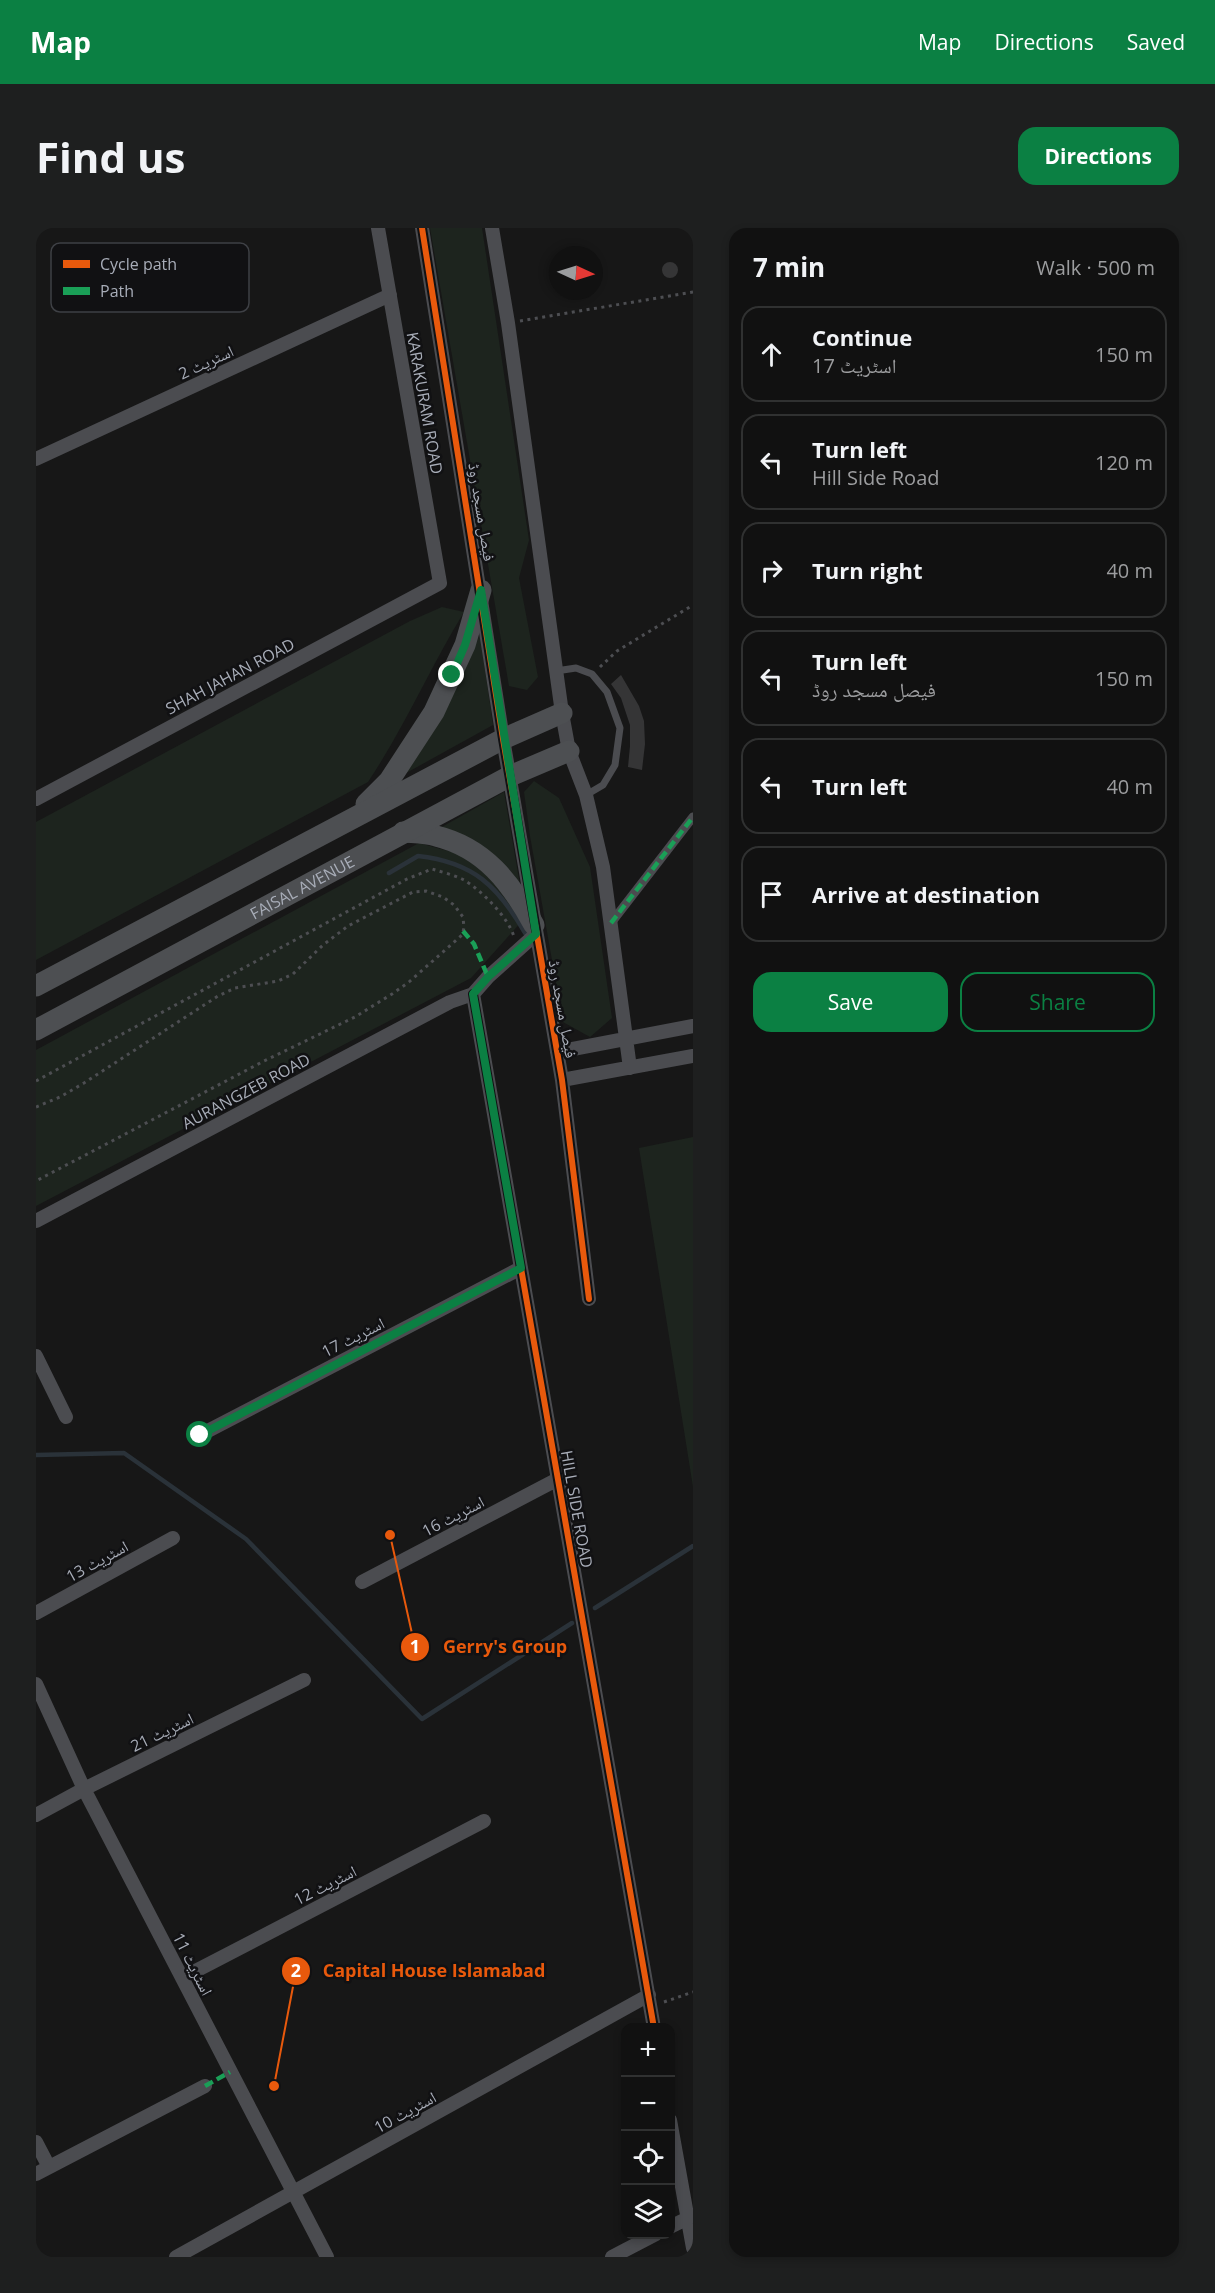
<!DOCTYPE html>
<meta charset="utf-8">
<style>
:root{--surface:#111;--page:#1e1f1f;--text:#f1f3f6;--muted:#9c9d9f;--line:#303131;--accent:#0b8043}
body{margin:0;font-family:"Open Sans","Noto Naskh Arabic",sans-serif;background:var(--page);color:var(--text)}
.controls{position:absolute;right:18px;bottom:18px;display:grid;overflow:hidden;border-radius:12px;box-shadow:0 3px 9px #0003}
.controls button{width:54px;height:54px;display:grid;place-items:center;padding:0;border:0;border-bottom:2px solid var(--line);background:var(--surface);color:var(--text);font:30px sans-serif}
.compass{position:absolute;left:513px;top:18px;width:54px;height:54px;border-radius:50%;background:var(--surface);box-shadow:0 3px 9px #0003;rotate:94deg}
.stop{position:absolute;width:18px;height:18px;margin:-14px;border:4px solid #0b8043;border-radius:50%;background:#fff}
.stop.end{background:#0b8043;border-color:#fff;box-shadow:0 2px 6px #0008}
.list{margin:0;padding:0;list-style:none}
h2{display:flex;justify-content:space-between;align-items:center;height:78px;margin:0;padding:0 24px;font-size:26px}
h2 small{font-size:20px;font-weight:400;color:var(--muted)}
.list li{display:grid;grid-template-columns:39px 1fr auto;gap:18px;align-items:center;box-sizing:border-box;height:96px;margin:0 12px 12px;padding:0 12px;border:2px solid var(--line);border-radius:18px}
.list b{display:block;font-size:22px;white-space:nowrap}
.list p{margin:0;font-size:20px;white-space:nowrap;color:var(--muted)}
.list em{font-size:20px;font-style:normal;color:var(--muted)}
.actions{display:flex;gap:12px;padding:18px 24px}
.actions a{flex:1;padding:14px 0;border:2px solid var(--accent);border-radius:18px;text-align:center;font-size:21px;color:var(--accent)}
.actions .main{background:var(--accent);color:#fff}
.icon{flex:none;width:33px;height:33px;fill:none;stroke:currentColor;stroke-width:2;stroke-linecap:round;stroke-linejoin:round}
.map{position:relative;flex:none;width:657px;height:2029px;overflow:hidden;border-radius:18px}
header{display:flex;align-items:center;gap:36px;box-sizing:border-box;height:84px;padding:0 30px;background:var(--accent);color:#fff}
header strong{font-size:28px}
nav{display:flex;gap:33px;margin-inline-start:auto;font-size:21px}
.intro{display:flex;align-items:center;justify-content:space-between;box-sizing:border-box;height:144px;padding:0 36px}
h1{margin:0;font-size:42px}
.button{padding:15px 27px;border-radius:18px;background:var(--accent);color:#fff;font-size:21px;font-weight:700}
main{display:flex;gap:36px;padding:0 36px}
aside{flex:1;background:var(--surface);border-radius:18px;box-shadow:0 3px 9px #0003}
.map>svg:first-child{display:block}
</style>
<header>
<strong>Map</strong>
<nav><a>Map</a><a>Directions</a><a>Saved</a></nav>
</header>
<div class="intro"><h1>Find us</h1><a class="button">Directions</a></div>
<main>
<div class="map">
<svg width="657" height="2029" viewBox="0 0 657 2029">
<rect width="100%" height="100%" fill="#171717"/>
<path fill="#1d241e" d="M394,0H446L493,312L483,350L502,449L491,462L473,458Z
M406,379L428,384C394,440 368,500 332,554L0,732V594L374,393Z
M444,407L457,497L363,549L407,481Z
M498,553L523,570L554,639L576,790L554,809L527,794L494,608L488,564Z
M468,564L484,657L404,600Z
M383,615L427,627L456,648L487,692L435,750L0,978V822Z
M657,909V1259L603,920Z"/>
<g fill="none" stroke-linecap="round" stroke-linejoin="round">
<path stroke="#2a3239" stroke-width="4.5" d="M353,645L382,628C437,634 462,658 489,705
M0,1227L88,1225L210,1311L386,1491L536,1395
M559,1380L657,1318"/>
</g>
<path fill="#353536" d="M626 42a8 8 0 1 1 16 0a8 8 0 1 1-16 0Z
M585,447L603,478L608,493L609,516L606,542L592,539L594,518V497L585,470L575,456Z"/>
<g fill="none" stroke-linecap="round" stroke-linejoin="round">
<path stroke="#4d4e52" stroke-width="3" stroke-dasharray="3 4.5" stroke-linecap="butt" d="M484,93L657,64
M564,439L581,423L657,377
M0,853L371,651L396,641C406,644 418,647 428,652C445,662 473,690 478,709
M0,879L24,869L48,855L182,768L199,760L242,753L257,746L287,717L312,698L377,664L390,663L407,669L418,677L427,689L428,700L426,707L373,754L356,766L319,789L228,833L0,953
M628,1774L657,1764"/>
<path stroke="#4b4c50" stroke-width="7" d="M520,443L540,440L556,446L571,464L584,500L579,537L567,557L550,567"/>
<path stroke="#4b4c50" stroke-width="9" d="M575,695L657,589"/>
<path stroke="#4b4c50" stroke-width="14" d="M386,0L467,511L526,852L553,1071
M456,0L472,95L526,485L533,523L550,567L567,639L594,840
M0,231L354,67
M0,571L404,355L342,0
M437,766L618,1800
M437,766L452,749L500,706
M521,824L657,798
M526,852L657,828
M0,993L414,774L437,766
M0,1128L30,1189
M164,1207L485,1040
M326,1354L522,1251
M0,1385L137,1310
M0,1456L48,1561L291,2029
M0,1587L48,1561L268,1452
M146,1750L448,1593
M634,1892L657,2020
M0,1914L13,1939
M0,1946L169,1858
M634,1999L652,1990
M140,2029L613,1767
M576,2029L620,2006"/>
<g stroke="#4d4f52" stroke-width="21">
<path d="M330,576L353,553L398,484L429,417L445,362"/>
<path d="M367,604C378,605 390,605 400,608C449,620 475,655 498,697"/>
<path d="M0,758L467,511L526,485"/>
<path id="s1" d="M0,802L474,548L533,523"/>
</g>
<path stroke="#1a9f57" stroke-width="4.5" stroke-dasharray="9 4.5" stroke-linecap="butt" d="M575,695L657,589
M427,703L438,716L452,749
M169,1858L194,1844"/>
<defs>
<path id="cycleway" d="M386,0L467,511L526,852L553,1071
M437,766L618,1800"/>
</defs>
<use href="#cycleway" stroke="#111113" stroke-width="10"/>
<use href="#cycleway" stroke="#e8590c" stroke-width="6"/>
</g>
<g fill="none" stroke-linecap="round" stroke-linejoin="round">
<path stroke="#0b8043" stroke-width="8" d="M164,1207L485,1040L437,766L452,749L500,706L445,362L429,417L416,447"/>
</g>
<g text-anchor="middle" stroke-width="5" stroke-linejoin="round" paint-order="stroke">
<g font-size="16" fill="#a8adb8" stroke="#111113">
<text transform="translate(170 134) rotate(-25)" y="6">اسٹریٹ 2</text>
<text transform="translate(389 175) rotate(80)" y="6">KARAKURAM ROAD</text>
<text transform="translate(446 284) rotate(81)" y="6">فیصل مسجد روڈ</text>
<text transform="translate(194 448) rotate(-28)" y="6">SHAH JAHAN ROAD</text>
<text dy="6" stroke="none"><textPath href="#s1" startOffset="302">FAISAL AVENUE</textPath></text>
<text transform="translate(527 781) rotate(80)" y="6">فیصل مسجد روڈ</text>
<text transform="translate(210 863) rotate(-28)" y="6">AURANGZEB ROAD</text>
<text transform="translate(317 1109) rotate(-27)" y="6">اسٹریٹ 17</text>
<text transform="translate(541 1281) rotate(80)" y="6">HILL SIDE ROAD</text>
<text transform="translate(417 1288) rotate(-28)" y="6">اسٹریٹ 16</text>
<text transform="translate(61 1333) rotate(-29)" y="6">اسٹریٹ 13</text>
<text transform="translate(126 1504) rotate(-26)" y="6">اسٹریٹ 21</text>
<text transform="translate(289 1657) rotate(-27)" y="6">اسٹریٹ 12</text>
<text transform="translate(157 1736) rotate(63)" y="6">اسٹریٹ 11</text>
<text transform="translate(369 1884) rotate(-29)" y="6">اسٹریٹ 10</text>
</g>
</g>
<rect x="15" y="15" width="198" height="69" rx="9" fill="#111113" stroke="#3e4045" stroke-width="1.5"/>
<rect x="27" y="32" width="27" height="8" fill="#e8590c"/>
<rect x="27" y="59" width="27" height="8" fill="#1a9f57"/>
<g font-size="16" fill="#a8adb8">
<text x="64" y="42">Cycle path</text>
<text x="64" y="69">Path</text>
</g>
<path fill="none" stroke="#e8590c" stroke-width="2" d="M354 1307L379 1419M238 1858L260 1743"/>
<g fill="#e8590c" stroke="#111113" stroke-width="2">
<circle cx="354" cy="1307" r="6"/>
<circle cx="238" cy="1858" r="6"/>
<circle cx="379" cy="1419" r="15"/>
<circle cx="260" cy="1743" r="15"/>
</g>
<g font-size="18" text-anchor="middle" font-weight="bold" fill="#fff">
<text x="379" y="1425">1</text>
<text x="260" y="1749">2</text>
</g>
<g font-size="18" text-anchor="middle" font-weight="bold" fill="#e8590c" stroke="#111113" stroke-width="5" stroke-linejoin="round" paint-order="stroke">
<text x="469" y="1425">Gerry's Group</text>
<text x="398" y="1749">Capital House Islamabad</text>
</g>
</svg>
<div class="controls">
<button>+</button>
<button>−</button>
<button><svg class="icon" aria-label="locate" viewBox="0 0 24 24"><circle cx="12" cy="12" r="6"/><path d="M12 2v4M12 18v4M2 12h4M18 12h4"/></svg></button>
<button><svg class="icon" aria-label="layers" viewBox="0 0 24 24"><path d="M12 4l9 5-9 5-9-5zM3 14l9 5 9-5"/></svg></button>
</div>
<svg class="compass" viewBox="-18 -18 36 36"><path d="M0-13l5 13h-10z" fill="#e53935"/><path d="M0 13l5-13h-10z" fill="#9c9d9f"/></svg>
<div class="stop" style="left:164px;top:1207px"></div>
<div class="stop end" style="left:416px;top:447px"></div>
</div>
<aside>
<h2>7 min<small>Walk · 500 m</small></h2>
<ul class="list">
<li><svg class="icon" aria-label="ahead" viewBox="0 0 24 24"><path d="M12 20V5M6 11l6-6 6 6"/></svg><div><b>Continue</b><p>اسٹریٹ 17</p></div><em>150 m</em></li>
<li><svg class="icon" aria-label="left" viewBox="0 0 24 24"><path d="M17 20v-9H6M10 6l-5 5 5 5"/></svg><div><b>Turn left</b><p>Hill Side Road</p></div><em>120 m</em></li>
<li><svg class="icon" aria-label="right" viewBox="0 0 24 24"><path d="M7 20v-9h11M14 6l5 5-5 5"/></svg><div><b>Turn right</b></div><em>40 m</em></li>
<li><svg class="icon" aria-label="left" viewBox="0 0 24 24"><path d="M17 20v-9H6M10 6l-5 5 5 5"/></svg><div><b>Turn left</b><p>فیصل مسجد روڈ</p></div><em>150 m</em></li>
<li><svg class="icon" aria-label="left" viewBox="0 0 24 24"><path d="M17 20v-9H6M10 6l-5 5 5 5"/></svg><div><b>Turn left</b></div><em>40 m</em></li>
<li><svg class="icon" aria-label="arrive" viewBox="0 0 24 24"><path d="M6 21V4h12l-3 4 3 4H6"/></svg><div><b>Arrive at destination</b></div></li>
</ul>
<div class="actions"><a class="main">Save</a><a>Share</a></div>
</aside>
</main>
